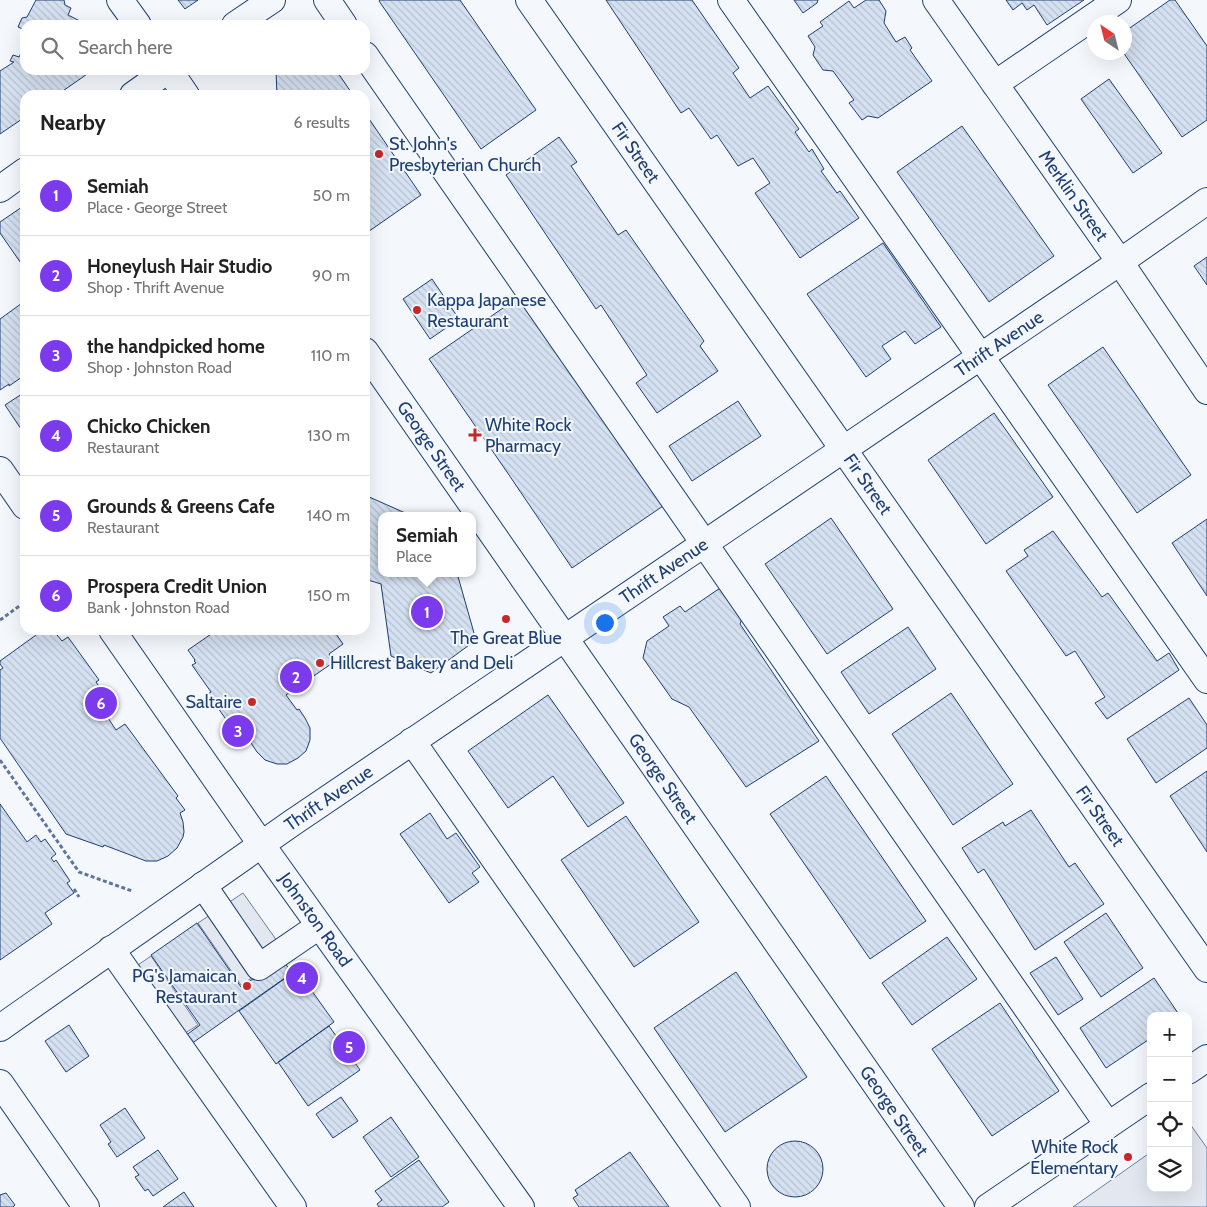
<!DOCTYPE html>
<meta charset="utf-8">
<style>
:root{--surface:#fff;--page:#f6f6f6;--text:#222;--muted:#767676;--line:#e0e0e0;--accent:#7c3aed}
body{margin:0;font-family:Cabin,sans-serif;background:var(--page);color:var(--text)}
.controls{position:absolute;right:15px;bottom:15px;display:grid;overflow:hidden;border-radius:10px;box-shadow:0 5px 20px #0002}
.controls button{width:45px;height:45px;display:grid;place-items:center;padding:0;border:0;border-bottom:1px solid var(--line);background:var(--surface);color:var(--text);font:25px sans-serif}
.compass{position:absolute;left:1087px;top:15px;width:45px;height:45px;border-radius:50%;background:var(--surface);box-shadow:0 5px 20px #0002;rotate:325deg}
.you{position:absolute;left:604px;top:622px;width:18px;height:18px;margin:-12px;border:4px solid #fff;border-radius:50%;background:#1a73e8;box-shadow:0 0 0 8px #1a73e833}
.badge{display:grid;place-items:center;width:32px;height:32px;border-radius:50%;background:var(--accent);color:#fff;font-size:16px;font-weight:700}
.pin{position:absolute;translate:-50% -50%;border:2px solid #fff;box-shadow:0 1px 5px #0006}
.popup{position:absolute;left:378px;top:512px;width:98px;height:65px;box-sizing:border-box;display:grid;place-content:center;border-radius:10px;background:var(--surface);filter:drop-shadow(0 1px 4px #0005);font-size:16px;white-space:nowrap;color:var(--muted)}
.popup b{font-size:19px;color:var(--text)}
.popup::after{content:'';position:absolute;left:50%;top:100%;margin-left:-10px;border:10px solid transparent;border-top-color:var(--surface)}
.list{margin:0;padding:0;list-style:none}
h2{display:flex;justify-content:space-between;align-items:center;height:65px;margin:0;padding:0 20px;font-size:21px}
h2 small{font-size:16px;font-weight:400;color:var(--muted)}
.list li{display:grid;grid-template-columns:32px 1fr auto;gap:15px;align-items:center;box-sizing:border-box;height:80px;padding:0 20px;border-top:1px solid var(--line)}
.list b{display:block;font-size:19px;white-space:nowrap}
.list p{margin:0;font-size:16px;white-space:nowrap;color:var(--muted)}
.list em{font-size:16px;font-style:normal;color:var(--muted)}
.icon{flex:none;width:28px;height:28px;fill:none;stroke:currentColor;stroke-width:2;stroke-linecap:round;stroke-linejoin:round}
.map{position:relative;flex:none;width:1207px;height:1207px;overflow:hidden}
.search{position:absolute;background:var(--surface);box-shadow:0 5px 20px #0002;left:20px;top:20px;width:350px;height:55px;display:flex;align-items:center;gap:12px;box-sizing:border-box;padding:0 18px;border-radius:15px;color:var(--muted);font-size:19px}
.panel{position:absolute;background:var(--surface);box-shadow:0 5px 20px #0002;left:20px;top:90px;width:350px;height:545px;border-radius:15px}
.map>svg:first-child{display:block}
</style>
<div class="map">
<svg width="1207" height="1207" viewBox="0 0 1207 1207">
<defs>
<pattern id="building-back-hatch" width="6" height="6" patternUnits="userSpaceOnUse" patternTransform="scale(1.25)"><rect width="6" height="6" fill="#d5e0f0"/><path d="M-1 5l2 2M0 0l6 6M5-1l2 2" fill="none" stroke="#b6c1d1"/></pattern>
</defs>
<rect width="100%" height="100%" fill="#f4f7fb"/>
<path fill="#e3e8f0" stroke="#687fa3" d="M243,893L287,955L241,985L198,923Z
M151,956L198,1025L182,1035L135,967Z
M1190,1124L1207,1148V1207H1073L1151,1152V1188H1188V1125Z"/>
<path fill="url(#building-back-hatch)" stroke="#1d3f73" d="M36,0H64L65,5L71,8L68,15L88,25H25V30L18,27L22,18L27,17Z
M178,0H198L185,9Z
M380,0H460L536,110L481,149L379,1Z
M606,0H692L739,68L733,73L750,98L768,86L799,129L795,132L809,152L812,149L824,169L821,171L837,193L840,191L859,218L800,258L755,193L770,183L753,158L738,166L717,135L711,139L689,108L681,113Z
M794,0H818L817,3L803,13Z
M866,0H879L886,11L884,23L896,42L905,37L912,48L910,50L932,81L878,118L868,116L862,120L849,103L854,100L833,71L823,70L813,55L815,47L808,36L823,26L820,22L849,1L854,8Z
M1006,0H1084L1047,25L1034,5L1027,10L1022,3L1013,10Z
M1170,0H1175L1207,46V120L1182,137L1123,52H1124V32Z
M25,45V70H93L57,95H25V117L0,134V71L14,62L10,61L13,55L19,57Z
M278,70H336L353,95H277L276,71Z
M1109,79L1162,153L1133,173L1081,99Z
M365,113L421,195L365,234Z
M962,126L1054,256L989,302L897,172Z
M559,137L577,162L571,166L618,235L626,230L704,341L700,346L718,371L657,413L636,383L647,375L601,305L596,309L506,175Z
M25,205V269L0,233V222Z
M883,243L941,327L915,344L905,331L882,346L891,359L866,377L807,294Z
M1207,257V285L1194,266Z
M432,279L459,319L430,339L403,299Z
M519,297L663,506L572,568L507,472L429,359Z
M25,301V375L9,386V384L0,390V319Z
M1103,347L1191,475L1137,513L1048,385Z
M25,392V435L5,405Z
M738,401L761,436L692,481L669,446Z
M994,413L1053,497L986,544L928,460Z
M367,496L412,516H382V573H457L476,640L431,673L391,656L381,584L365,579V497Z
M831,518L893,609L827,654L765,564Z
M1207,519V596L1172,543Z
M1053,531L1102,597L1108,593L1157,661L1169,653L1179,670L1107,719L1095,703L1105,697L1075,651L1066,656L1006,571L1028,556L1024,550Z
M723,586L744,613L740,624L819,741L746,787L689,707L672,699L643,658L647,641L669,626L663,617L680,606L685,612Z
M908,627L936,669L869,714L841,672Z
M43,630H53L62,641L68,637L99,680L96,682L114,709L106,715L116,730L125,724L178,796L176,798L185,810L180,813L183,822L184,832L183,837L177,848L168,856L157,861H146L104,845L103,847L66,834L0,738V670L3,668L0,664V661Z
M217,630H336L334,631L343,644L329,654L334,662L286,695L297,710L299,709L305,718L310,728V740L306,751L298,758L287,764H277L265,760L257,752L251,743L253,741L248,734L240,739L208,694L211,692L192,665L196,663L194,661L195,660L188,650Z
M951,693L1013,784L953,825L892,734Z
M548,695L624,803L588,827L553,776L508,808L468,751Z
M1189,698L1207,725V748L1156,783L1127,739Z
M1207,771V852L1170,796Z
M826,776L926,921L870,959L770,814Z
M0,804L27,842L36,835L41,842L45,839L56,854L51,858L54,862L56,860L70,881L67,883L74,893L45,913L52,924L0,960Z
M1031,810L1069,867L1075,863L1104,904L1035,950L984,869L978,873L962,848L1003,822L1005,826Z
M430,813L447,839L456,833L480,867L472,873L479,882L449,903L400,834Z
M626,816L699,922L634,967L561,860Z
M1106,913L1143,968L1101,997L1064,942Z
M197,923L241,987L282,959L292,973L191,1044L185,1036L200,1025L151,955Z
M947,937L977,979L912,1025L882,983Z
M1056,957L1083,999L1058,1015L1030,973Z
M297,970L334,1022L276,1064L239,1011Z
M736,972L807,1077L725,1132L654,1028Z
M1154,978L1180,1016H1151V1038L1106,1068L1080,1028Z
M1000,1003L1059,1091L992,1136L932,1049Z
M69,1025L89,1056L66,1072L45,1041Z
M329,1026L360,1070L308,1106L278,1062Z
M341,1097L358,1121L333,1138L316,1114Z
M125,1108L145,1138L117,1157L108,1144L111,1142L100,1125Z
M391,1117L419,1157L391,1177L363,1137Z
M767 1169a28 28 0 1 1 56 0a28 28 0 1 1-56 0Z
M158,1150L178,1179L153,1196L148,1189L145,1191L135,1177L139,1175L133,1167Z
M630,1152L669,1207H579L573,1198L578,1195L575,1190Z
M419,1160L449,1202L442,1207H379L377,1204L382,1200L375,1191Z
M184,1192L194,1207H163Z
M6,1193L15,1205L13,1207H0V1195Z"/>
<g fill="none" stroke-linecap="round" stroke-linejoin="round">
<defs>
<g id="minor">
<path d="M120,0L138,25"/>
<path d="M327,0L344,25"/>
<path id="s1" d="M529,0L1207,969"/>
<path d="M731,0L1207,680"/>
<path id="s2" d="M936,0L1120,262L1207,391"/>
<path d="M235,25L272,0"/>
<path d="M365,55L1108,1125"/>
<path d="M169,70L186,95"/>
<path d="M995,84L1118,0"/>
<path d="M133,95L168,70"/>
<path d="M0,189L25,171"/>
<path id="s3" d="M365,351L961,1207"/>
<path d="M0,470L25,506"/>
<path id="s4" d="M112,630L261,844L521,1207"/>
<path d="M412,741L737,1207"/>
<path d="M203,885L259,967L319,926"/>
<path d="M111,949L293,1207"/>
<path id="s5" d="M0,1028L292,823L1120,262L1207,201"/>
<path d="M1188,1071L1207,1058"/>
<path d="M0,1083L86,1207"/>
<path d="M988,1207L1151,1096"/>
</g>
</defs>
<use href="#minor" stroke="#1d3f73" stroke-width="28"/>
<path stroke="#5e769c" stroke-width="3" stroke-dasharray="4 2.5" stroke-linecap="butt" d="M0,620L25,602
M0,760L79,872L132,891
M74,889L79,897"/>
<use href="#minor" stroke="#f4f7fb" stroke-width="26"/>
</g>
<g fill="#c62828" stroke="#f4f7fb" stroke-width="2">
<circle cx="379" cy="154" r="5"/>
<circle cx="417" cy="310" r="5"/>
<path d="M472.5 427.5h5v5h5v5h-5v5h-5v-5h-5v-5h5z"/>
<circle cx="506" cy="619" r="5"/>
<circle cx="320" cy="663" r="5"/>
<circle cx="252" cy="702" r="5"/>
<circle cx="247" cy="986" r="5"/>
<circle cx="1128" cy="1157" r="5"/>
</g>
<g text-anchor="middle" stroke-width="4" stroke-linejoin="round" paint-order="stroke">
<g font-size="18" fill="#1d3f73" stroke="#f4f7fb" text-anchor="start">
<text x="389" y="150">St. John's<tspan x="389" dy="21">Presbyterian Church</tspan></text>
<text x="427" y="306">Kappa Japanese<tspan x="427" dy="21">Restaurant</tspan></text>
<text x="485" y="431">White Rock<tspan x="485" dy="21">Pharmacy</tspan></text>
<text x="506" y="644" text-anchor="middle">The Great Blue</text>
<text x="330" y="669">Hillcrest Bakery and Deli</text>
<text x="242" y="708" text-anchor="end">Saltaire</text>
<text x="237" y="982" text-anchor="end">PG's Jamaican<tspan x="237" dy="21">Restaurant</tspan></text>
<text x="1118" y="1153" text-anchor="end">White Rock<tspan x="1118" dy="21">Elementary</tspan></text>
</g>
<g font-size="18" fill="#1d3f73" stroke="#f4f7fb">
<text dy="6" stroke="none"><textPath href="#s1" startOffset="186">Fir Street</textPath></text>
<text dy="6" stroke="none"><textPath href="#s2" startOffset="239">Merklin Street</textPath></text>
<text dy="6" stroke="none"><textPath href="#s5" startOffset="1211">Thrift Avenue</textPath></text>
<text dy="6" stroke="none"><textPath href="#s3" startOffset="116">George Street</textPath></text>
<text dy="6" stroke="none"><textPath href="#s1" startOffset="591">Fir Street</textPath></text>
<text dy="6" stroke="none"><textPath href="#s5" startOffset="806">Thrift Avenue</textPath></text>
<text dy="6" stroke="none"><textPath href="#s3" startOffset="521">George Street</textPath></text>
<text dy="6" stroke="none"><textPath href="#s5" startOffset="401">Thrift Avenue</textPath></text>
<text dy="6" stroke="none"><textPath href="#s1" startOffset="996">Fir Street</textPath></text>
<text dy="6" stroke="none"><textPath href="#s4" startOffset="354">Johnston Road</textPath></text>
<text dy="6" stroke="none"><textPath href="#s3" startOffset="926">George Street</textPath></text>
</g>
</g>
</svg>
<div class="controls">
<button>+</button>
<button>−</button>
<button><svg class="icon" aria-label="locate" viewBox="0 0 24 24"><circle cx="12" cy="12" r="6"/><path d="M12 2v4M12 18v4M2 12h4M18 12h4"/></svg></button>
<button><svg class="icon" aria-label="layers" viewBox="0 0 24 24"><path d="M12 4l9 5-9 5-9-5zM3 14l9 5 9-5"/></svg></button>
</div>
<svg class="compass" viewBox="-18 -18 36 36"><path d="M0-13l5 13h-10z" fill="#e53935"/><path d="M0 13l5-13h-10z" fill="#767676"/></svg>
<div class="you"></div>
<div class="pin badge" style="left:427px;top:612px">1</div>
<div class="popup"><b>Semiah</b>Place</div>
<div class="pin badge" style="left:296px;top:677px">2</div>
<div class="pin badge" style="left:238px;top:731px">3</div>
<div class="pin badge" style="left:302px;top:978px">4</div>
<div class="pin badge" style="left:349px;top:1047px">5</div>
<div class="pin badge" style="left:101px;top:703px">6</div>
<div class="search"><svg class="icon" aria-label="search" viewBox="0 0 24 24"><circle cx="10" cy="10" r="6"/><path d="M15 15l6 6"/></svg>Search here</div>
<section class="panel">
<h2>Nearby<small>6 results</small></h2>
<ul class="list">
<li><span class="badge">1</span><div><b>Semiah</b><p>Place · George Street</p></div><em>50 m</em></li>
<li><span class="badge">2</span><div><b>Honeylush Hair Studio</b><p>Shop · Thrift Avenue</p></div><em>90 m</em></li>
<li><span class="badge">3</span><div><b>the handpicked home</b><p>Shop · Johnston Road</p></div><em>110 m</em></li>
<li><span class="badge">4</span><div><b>Chicko Chicken</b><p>Restaurant</p></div><em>130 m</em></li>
<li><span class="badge">5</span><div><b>Grounds &amp; Greens Cafe</b><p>Restaurant</p></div><em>140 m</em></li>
<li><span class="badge">6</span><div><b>Prospera Credit Union</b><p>Bank · Johnston Road</p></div><em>150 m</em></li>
</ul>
</section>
</div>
